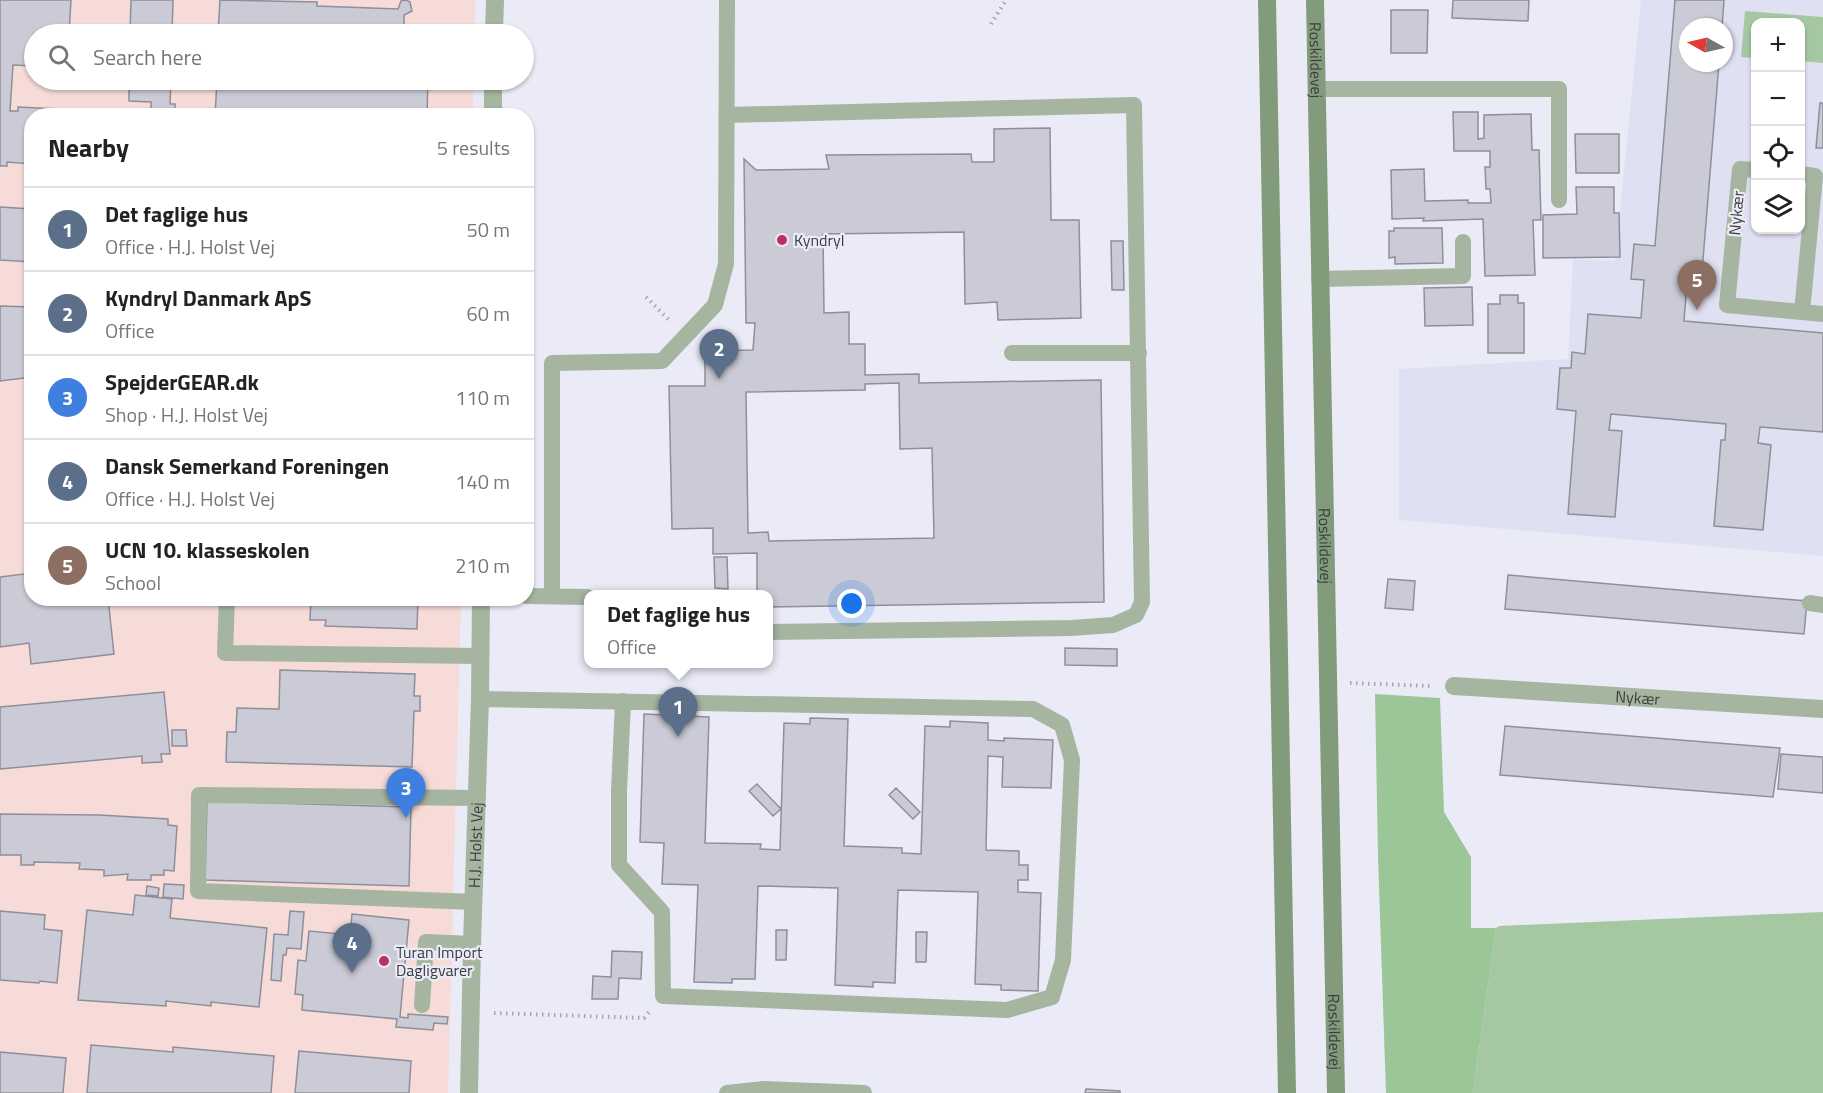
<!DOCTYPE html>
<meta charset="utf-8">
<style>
:root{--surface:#fff;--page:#f2f2f2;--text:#222;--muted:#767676;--line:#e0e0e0;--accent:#7c3aed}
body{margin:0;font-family:"Titillium Web",sans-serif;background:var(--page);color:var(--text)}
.controls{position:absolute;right:18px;top:18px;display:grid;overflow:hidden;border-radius:12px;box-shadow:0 2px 4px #0004}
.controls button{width:54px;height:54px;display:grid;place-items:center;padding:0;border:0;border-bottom:2px solid var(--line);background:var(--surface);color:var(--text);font:30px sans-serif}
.compass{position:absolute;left:1679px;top:18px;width:54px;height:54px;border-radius:50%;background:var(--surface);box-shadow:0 2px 4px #0004;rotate:278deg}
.you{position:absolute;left:852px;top:604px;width:21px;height:21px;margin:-15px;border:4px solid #fff;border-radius:50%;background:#1a73e8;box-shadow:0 0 0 9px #1a73e833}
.badge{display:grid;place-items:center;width:39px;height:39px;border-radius:50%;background:var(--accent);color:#fff;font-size:20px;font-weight:700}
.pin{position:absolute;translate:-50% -50px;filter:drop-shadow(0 2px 3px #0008)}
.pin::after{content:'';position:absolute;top:32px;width:21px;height:18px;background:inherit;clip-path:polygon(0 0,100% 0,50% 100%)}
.popup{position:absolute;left:584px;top:590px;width:189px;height:78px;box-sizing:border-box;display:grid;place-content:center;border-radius:12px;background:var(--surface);filter:drop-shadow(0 2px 4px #0005);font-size:20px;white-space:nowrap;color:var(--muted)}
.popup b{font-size:22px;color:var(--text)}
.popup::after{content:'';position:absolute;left:50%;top:100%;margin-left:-12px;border:12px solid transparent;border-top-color:var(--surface)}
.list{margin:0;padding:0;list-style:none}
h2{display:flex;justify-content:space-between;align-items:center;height:78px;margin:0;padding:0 24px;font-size:26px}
h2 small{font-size:20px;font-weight:400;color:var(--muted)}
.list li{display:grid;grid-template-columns:39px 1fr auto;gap:18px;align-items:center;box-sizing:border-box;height:84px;padding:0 24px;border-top:2px solid var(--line)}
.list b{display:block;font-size:22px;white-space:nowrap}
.list p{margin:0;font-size:20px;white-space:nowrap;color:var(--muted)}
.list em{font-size:20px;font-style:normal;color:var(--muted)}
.icon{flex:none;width:33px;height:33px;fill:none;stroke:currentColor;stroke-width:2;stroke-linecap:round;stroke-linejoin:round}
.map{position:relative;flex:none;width:1823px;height:1093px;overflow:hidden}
.search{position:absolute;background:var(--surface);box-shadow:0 2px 4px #0004;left:24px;top:24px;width:510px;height:66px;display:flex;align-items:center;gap:15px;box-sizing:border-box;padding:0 21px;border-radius:33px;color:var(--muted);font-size:22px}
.panel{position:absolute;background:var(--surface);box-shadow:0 2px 4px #0004;left:24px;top:108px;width:510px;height:498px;border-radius:24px}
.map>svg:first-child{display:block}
</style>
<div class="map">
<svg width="1823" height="1093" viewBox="0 0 1823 1093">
<rect width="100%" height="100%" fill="#eaebf6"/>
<path fill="#f6dbd8" d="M0,0H475V34H34V80H473V115L32,116V598L461,599L448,1093H0Z"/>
<path fill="#dfe0f2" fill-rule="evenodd" d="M1641,0H1823V556L1399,520V369L1568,359L1573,259L1615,261ZM1756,22H1800V230H1756ZM1688,27H1724V63H1688Z"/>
<path fill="#a5c8a3" d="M1745,11L1823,17V63L1801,61L1800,22H1756L1755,58L1741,57Z
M1823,912V1093H1473L1496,928L1499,926Z"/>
<path fill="#9ac698" d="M1375,694L1440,698L1444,812L1471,857V928H1496L1473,1093H1386L1378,856Z"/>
<path fill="#cacbd6" stroke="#8e8f99" stroke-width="1.5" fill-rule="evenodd" d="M0,0H71L69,34H34V66L13,65L10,111H18V107L79,110V116H32V164L7,162V166H0Z
M131,0H173L172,34H130Z
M220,0L317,2V6L398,9L401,1L406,0L410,2L412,11L404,15V34H218Z
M1453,0H1529L1528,21L1452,18Z
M1675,0H1724L1722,27H1688V63H1719L1701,284L1687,282L1684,321L1823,333V432L1760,427L1758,443L1771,445L1763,530L1714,526L1721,440H1725L1726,424L1611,414L1609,430L1622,431L1615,517L1568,514L1576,411L1557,409L1560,368H1571L1572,352L1585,354L1588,314L1641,318L1644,280L1631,279L1634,244L1655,246Z
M1391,10H1428L1427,53H1391Z
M129,80H171L170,104H175V116H151V102L129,101Z
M217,80H428L427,116H215Z
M1820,103H1823V148H1816Z
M1453,112H1478V139L1484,138V115L1531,114L1532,150H1539L1541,220H1533L1535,275L1485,276L1483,219L1423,221L1424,218L1392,219L1391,170L1424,169L1425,201L1468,200V203H1491L1490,189H1486L1485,167H1490V151H1454Z
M1050,128L1051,220H1079L1081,318L998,320L997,302L965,304L964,232L823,234L824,313L849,312V344H865V375L919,374V383L1101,380L1104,602L768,607V594H757V553L713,554V528L672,529L669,386H705V351L753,350L755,323H746L744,159L756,170L829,169L826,155L971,154L972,162H994V129ZM899,383L900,449L932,448L934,538L769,541L768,532L748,533L746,392L865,390V384Z
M1575,134H1619V173H1576Z
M1576,187H1614V213H1619L1620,257L1543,258V215L1577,214Z
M0,207L32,209V262L0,260Z
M1394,228H1442L1443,263L1395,264V257L1389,258V231H1394Z
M1111,241H1123L1124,290H1112Z
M1472,287L1473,325L1425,326L1424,288Z
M1500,295H1518V303H1524V353H1488V304H1500Z
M0,306L32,307V377L0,381Z
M714,557H727L728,589L715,588Z
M32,573V598H108L114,654L31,664L29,643L0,647V577Z
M1508,575L1807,601L1804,634L1505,609Z
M1388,579L1415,581L1413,610L1385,608Z
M311,598H418L417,629L325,626L326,620H310Z
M1065,648L1117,649V666L1065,665Z
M280,670L415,674L414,696H420V711H414L412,767L226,762L227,732H236L237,708L279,709Z
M164,692L170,754H161L162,762L142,763V756L0,769V707Z
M644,714L709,717L705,843L761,844L760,849L780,850L784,723L810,724V718L848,719L844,846L902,848V853L921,854L925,726L950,727V721L988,723V740L1004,741V738L1053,740L1051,788L1002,787L1003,757L988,756L986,850L1019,851V865H1028V880H1018V892L1041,893L1038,991L1001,990V985L975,984L978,892L898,890L895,983L873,982V987L835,985L838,888L758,886L755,979H732V983L694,982L698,885L662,884L664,843L640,842Z
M1505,726L1780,748L1773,797L1500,775Z
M172,730H186L187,746H172Z
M1781,754L1823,757V793L1778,789Z
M757,784L781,809L773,816L749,791Z
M896,788L920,812L913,819L889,795Z
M207,801L411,807L409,886L205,880Z
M0,814L99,815L168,819V825L177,826L174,871L164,870V875H151V880H127L128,874L104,876V870L79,869L80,863L34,862V865H21V855H0Z
M164,884L184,885L183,899L163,897Z
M147,886L159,888L158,896L146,895Z
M135,895L172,899L170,918L267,928L259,1007L211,1002V1006L166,1001V1006L78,1000L87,910L133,915Z
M0,911L45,915L44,929L62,931L57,983L40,981L39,983L0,980Z
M290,911L304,912L301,949L287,948L286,955H283L281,981L271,980L274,934L288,935Z
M352,914L409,920L400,1017L408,1018V1014L448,1017L447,1024L434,1023L433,1030L396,1027L397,1019L302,1010L303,995L295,994L298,960L306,961L309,931L350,935Z
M776,930H787L786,960H776Z
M916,932H927L926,962H916Z
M612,951L642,952L641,979L619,978L618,999H592L593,976L611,977Z
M91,1045L173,1052V1047L274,1056L271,1093H87Z
M299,1051L411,1061L409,1093H295Z
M0,1052L66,1058L63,1093H0Z
M1086,1089L1120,1091V1093H1085Z"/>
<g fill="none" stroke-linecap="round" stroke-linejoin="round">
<path stroke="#a5a6ae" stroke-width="4" stroke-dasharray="1.5 4.5" stroke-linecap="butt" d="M991,24L1006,0
M646,297L669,320
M1350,683L1432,686
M494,1013L644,1018L649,1012"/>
<path stroke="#a5b5a0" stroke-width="16" d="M1316,89H1559V200
M727,115L1134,105L1142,602L1136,615L1113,625L1071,628L768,632
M1756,170L1740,169L1727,305L1823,314
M1800,174L1815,176L1802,312
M1319,279L1463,276V242
M1012,353H1139
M552,595V363L662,361L715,305L726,264L727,0
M526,596L588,597
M227,598L225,653L480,656
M1810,603L1823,605
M480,699L1033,709L1062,725L1072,760L1063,960L1052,997L1007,1010L663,996L662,912L619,865V791L623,701
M474,902L198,891L199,795L476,798
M422,1005L426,942L472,944
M727,1093L764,1089L864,1093"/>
<g stroke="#a5b5a0" stroke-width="18">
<path d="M494,34L495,0"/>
<path d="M493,116V80"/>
<path id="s1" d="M1454,686L1823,709"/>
<path id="s2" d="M469,1093L472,944L480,699L481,598"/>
</g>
<g stroke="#829b7b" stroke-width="18">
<path d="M1267,0L1287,1093"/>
<path id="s3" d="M1315,0L1336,1093"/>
</g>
</g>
<g fill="#bc2e5c" stroke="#eaebf6" stroke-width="2">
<circle cx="782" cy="240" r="6"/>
<circle cx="384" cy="961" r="6"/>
</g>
<g text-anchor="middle" stroke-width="4.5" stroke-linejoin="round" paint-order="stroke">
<g font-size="16" fill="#3c3d41" stroke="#eaebf6">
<text dy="6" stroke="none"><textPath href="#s3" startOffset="60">Roskildevej</textPath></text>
<text transform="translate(1736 213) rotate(-85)" y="6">Nykær</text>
<text dy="6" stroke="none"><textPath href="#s3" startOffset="546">Roskildevej</textPath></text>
<text dy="6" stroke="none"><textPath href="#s1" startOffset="184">Nykær</textPath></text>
<text dy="6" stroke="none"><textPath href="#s2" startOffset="248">H.J. Holst Vej</textPath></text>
<text dy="6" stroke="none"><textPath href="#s3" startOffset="1032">Roskildevej</textPath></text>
</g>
<g font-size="16" fill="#3c3d41" stroke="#eaebf6" text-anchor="start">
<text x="794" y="246">Kyndryl</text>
<text x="396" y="958">Turan Import<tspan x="396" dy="18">Dagligvarer</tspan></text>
</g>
</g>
</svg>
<div class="controls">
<button>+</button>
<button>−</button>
<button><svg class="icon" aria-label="locate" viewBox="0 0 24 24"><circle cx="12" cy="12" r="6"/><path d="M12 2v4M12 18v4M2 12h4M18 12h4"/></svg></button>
<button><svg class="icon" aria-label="layers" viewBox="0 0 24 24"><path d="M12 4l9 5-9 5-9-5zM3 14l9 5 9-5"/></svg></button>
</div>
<svg class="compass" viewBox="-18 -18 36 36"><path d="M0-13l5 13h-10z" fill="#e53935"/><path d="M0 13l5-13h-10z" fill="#767676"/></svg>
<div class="you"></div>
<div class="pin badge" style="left:678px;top:737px;background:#5c6f8a">1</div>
<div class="popup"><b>Det faglige hus</b>Office</div>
<div class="pin badge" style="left:719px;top:379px;background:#5c6f8a">2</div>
<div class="pin badge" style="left:406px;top:818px;background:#3f7fe0">3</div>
<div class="pin badge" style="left:352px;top:973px;background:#5c6f8a">4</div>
<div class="pin badge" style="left:1697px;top:310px;background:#8d6e63">5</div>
<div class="search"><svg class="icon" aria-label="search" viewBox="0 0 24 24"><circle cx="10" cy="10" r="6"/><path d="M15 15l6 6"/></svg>Search here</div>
<section class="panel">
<h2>Nearby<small>5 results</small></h2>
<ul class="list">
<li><span class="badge" style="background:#5c6f8a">1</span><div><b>Det faglige hus</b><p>Office · H.J. Holst Vej</p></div><em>50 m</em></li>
<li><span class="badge" style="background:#5c6f8a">2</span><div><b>Kyndryl Danmark ApS</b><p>Office</p></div><em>60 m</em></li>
<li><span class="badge" style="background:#3f7fe0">3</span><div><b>SpejderGEAR.dk</b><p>Shop · H.J. Holst Vej</p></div><em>110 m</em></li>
<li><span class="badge" style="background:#5c6f8a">4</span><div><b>Dansk Semerkand Foreningen</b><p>Office · H.J. Holst Vej</p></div><em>140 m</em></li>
<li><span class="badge" style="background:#8d6e63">5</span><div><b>UCN 10. klasseskolen</b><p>School</p></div><em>210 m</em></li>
</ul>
</section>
</div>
